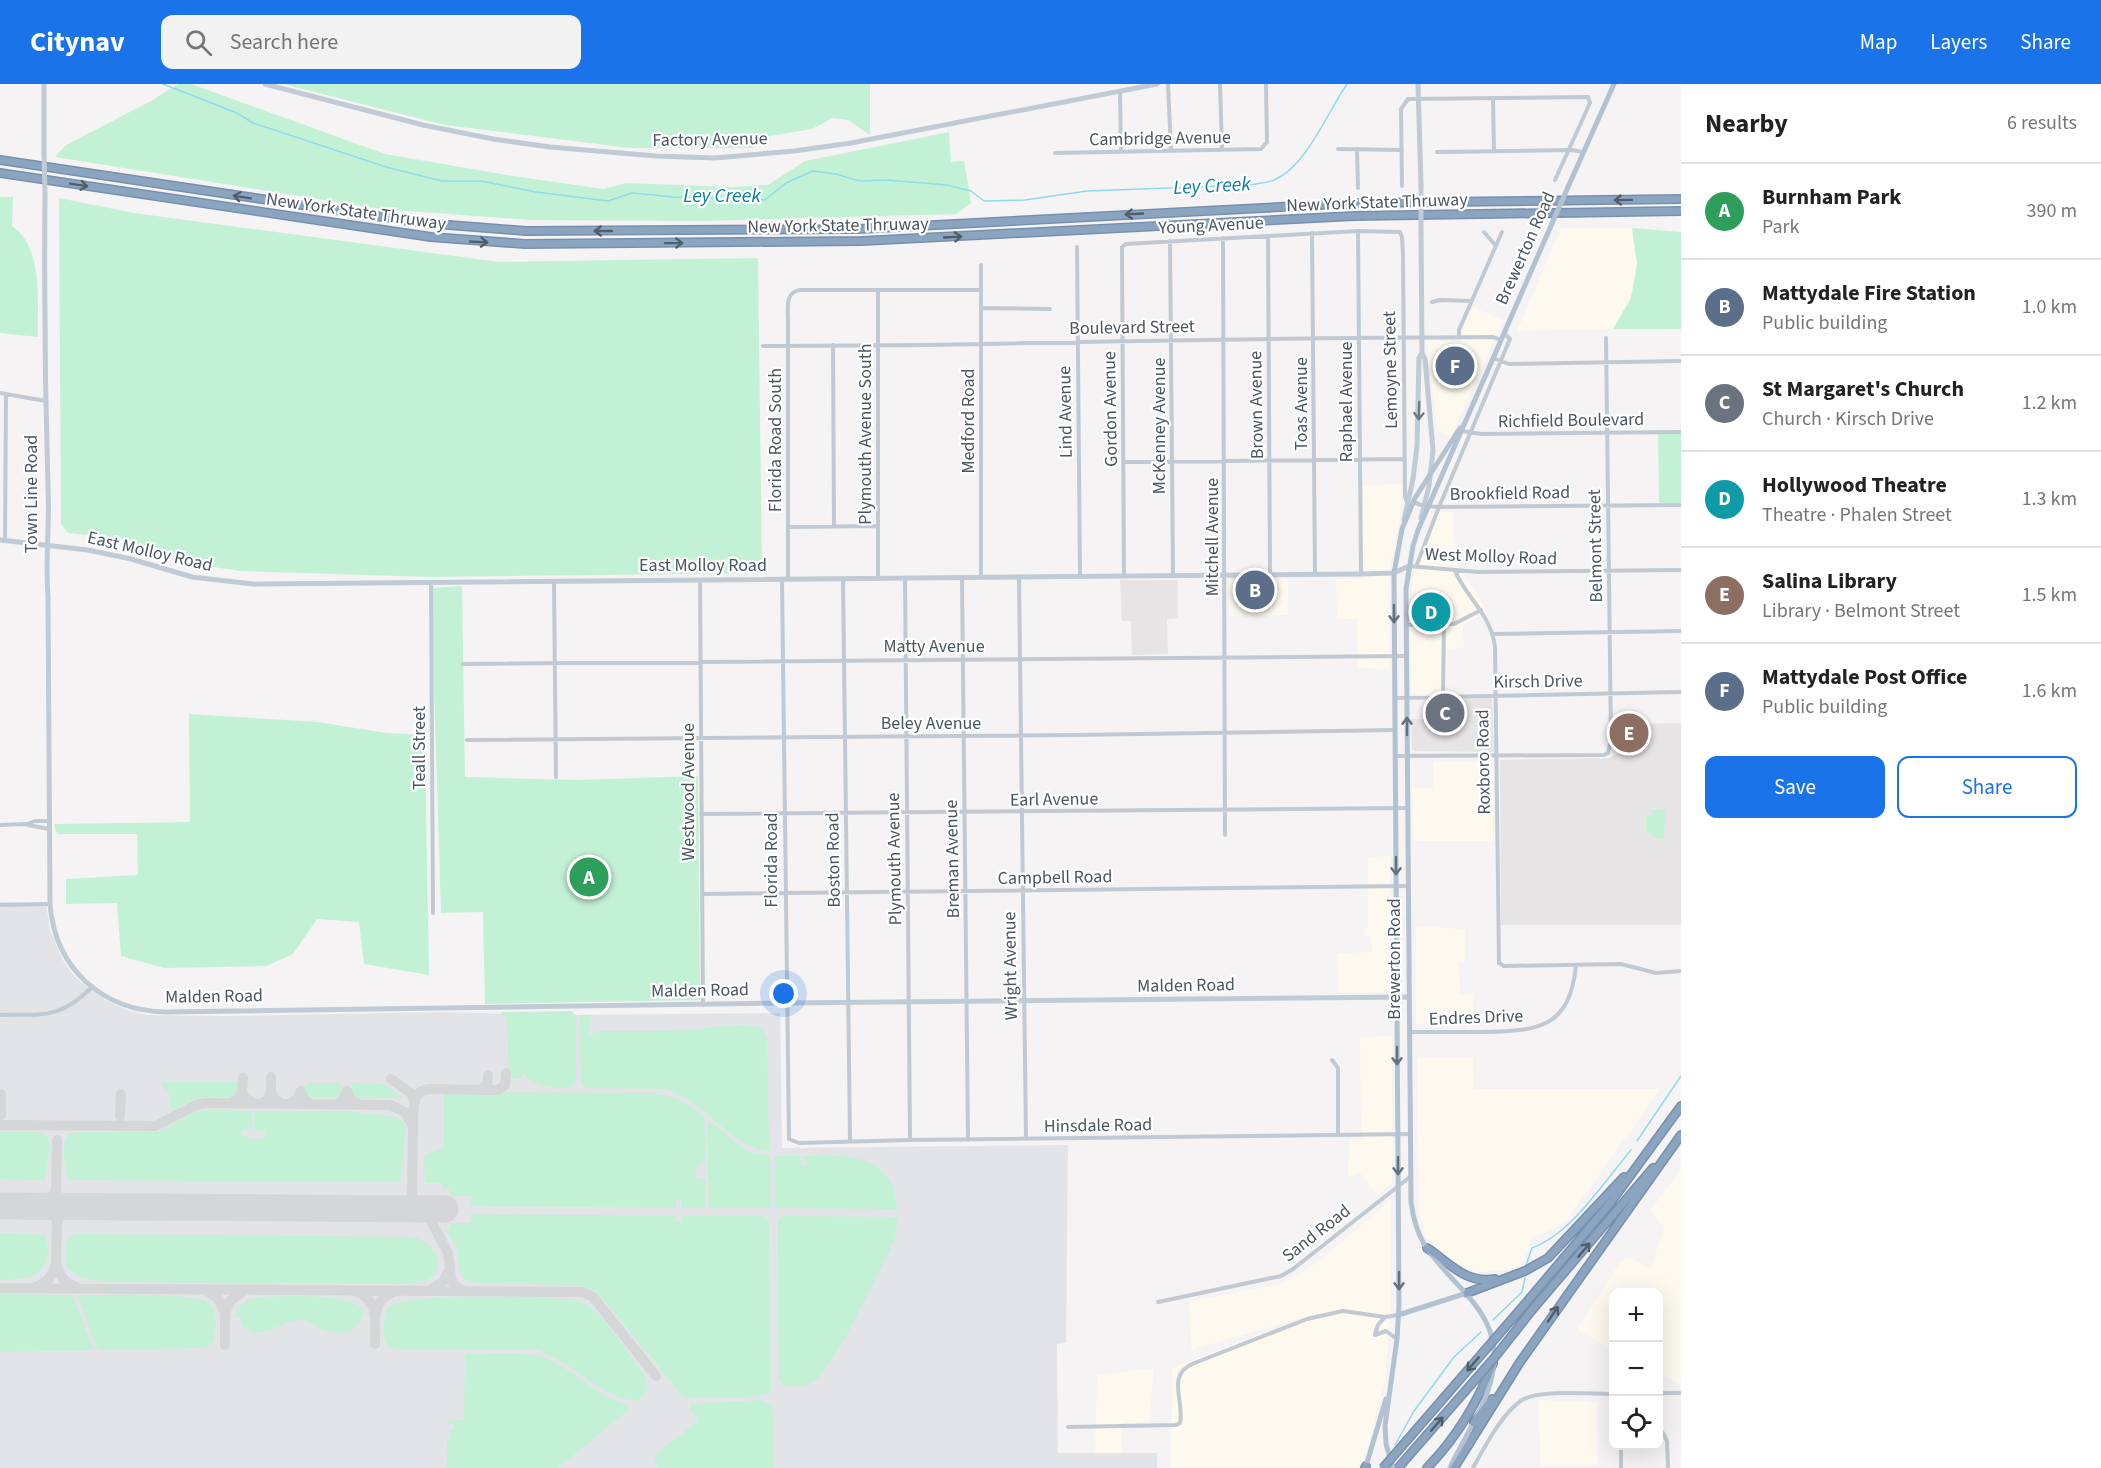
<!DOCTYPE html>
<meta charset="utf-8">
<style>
:root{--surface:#fff;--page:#f2f2f2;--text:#222;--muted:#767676;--line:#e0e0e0;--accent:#1a73e8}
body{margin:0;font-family:"Source Sans 3",sans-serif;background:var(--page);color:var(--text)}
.controls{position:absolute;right:18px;bottom:18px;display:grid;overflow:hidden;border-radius:12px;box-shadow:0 6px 24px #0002}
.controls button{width:54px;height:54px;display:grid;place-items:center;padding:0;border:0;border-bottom:2px solid var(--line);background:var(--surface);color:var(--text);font:30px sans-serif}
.you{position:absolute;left:784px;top:910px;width:21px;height:21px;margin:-15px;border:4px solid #fff;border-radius:50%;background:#1a73e8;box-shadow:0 0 0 9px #1a73e833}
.badge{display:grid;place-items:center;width:39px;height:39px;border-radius:50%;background:var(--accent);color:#fff;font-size:20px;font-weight:700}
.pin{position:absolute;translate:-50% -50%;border:3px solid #fff;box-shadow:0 2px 6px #0006}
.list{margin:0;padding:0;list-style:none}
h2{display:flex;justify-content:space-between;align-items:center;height:78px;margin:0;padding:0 24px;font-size:26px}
h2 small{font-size:20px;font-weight:400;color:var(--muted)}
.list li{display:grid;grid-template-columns:39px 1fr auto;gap:18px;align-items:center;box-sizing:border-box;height:96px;padding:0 24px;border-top:2px solid var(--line)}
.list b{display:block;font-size:22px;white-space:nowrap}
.list p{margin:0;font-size:20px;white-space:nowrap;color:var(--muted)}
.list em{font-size:20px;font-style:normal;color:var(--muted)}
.actions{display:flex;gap:12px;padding:18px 24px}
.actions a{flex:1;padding:14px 0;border:2px solid var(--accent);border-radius:12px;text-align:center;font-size:21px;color:var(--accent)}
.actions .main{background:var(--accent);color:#fff}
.icon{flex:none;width:33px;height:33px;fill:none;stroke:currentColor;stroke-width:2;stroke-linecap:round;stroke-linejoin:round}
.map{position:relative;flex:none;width:1681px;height:1384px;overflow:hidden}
header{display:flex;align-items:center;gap:36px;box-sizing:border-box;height:84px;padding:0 30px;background:var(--accent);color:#fff}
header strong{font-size:28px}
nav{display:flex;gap:33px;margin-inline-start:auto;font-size:21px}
.search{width:420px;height:54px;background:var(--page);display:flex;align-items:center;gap:15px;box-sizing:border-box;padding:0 21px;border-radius:12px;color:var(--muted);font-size:22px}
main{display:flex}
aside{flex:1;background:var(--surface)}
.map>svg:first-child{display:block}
</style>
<header>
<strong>Citynav</strong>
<div class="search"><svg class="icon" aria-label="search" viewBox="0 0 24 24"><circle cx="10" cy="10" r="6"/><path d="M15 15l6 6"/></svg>Search here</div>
<nav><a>Map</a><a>Layers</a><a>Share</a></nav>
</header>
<main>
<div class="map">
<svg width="1681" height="1384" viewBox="0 0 1681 1384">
<rect width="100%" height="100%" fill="#f5f3f3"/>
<path fill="#fdf9ef" d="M1561,144H1632L1637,180L1631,214L1613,245L1517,247Z
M1473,223L1503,236L1451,352L1438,346L1426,257H1461L1463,243Z
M1402,400L1400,437L1390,482L1389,585L1357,584V535H1337L1336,495L1363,494V401Z
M1438,427L1453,428V453L1459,484L1487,526L1463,541L1464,564L1447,565L1446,610H1411L1410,538L1413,494Z
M1288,495V531L1229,532V496Z
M1617,639L1641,640L1640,669L1617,670Z
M1493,677V757H1414L1412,704H1433V678Z
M1390,772V908L1339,909L1338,869L1372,868L1371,852L1363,851L1365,843H1368V773Z
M1416,842L1465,845V878H1459L1460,910L1473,911V941L1416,940Z
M1392,952V1099L1377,1112L1360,1089L1348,1093L1349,1056L1361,1055L1360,953Z
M1473,973L1474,1005H1660L1567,1136L1556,1144L1532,1154L1520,1184L1477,1189L1447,1174L1425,1151L1419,1127L1417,974Z
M1681,1085V1302L1659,1288L1658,1208H1614L1613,1265L1577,1246L1620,1178L1630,1174L1651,1184L1664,1144L1650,1127Z
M1391,1116V1222L1385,1296L1366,1371L1359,1384H1171L1172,1284L1308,1232L1191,1266L1189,1217L1282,1200L1320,1176Z
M1154,1284L1149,1338L1121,1339L1122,1369H1095L1097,1291Z
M1539,1316L1597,1318L1598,1381L1540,1382Z"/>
<path fill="#e6e4e5" d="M1120,496H1178V534L1167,535L1168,570L1132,571L1131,537H1122Z
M1492,614L1494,666L1492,668L1414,667L1412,664L1411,635H1462V615Z
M1681,639V841H1501L1500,676L1609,674L1617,670L1640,669L1641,640Z"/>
<path fill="#e2e4e7" d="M0,818L46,819L50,846L55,858L62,875L75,893L105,916L127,926L147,931L222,932L442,928L558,931L780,929L782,1064L1068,1061L1066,1259L1057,1260L1058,1369H1157V1384H0Z"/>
<path fill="#c3f1d5" d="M178,0H191L385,70L513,92L603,105L627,99L732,103L768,101L805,77L949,48L951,78L964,77L971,119L956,130L703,137L532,136L381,125L55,73L66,61L151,17Z
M283,0H870V51L848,36L833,34L812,45L753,55V64H630L445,41Z
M0,113H13L12,142C44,164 37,218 38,253L0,249Z
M59,114L134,129L499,178L758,174L762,489L431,493L241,487L192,480L120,454L68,449L61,440Z
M1632,144L1681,148V245H1613L1631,214L1637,180Z
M1658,348H1681V421H1659Z
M462,502L465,693L577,696L698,692L700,916L485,920L483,828L441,829L431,504Z
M189,630L318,638L386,649L425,651L429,891L364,880L359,838L317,835L293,870L266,882L164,884L121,872L117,819L66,820V795L138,791L137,750H57L54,740L190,738Z
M1650,726H1665L1664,755L1655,754L1654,751L1652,754L1651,749H1646V730L1651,733L1653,730Z
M572,927L576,933V995C573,1013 529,1001 525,990H522L520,995L509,994L507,932H502L501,928Z
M580,931H592L588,951L600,947C630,947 659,947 689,946C708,945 745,937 762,945L767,954L769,1067C727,1062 705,1015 665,1005L587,1004L583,1002L581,997Z
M163,998H236L238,1001V1009L235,1013H199L171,1027L169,1009L162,1001Z
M308,999H341L342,1007L339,1013H309L306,1009V1001Z
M353,999L384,1000L403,1014H355L351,1009Z
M444,1008L648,1009C675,1011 684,1017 704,1033L706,1077L697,1080L695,1091L697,1095H706V1124H681V1115L676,1116V1124L471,1122V1112H450V1106H444L442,1099H425L424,1072L444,1063Z
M209,1026L252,1027L253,1044L241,1046L242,1052L250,1053V1055H263L266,1049L265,1047L255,1046L254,1027H349L395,1033L401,1036L406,1042L400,1098L68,1096C65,1083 59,1059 69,1050L80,1048H158L197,1027Z
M709,1037L747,1067L770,1072L771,1124H709L707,1045Z
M0,1048H38L46,1051L50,1061L45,1096L0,1095Z
M775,1072H800L801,1082L807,1081V1077L805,1074L802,1075V1072C844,1071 894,1068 897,1125L776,1124Z
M471,1130L676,1132L675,1137L679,1139L681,1137V1132H760L766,1134L769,1141L771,1307C760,1316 700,1314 683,1313L605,1217L593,1206L577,1201L478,1199L465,1196L460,1188L456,1164L445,1145H450V1139H471Z
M785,1132L897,1133L896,1151L889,1168C874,1195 835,1283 814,1297C805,1303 791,1304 782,1300L779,1294L777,1143L779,1135Z
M0,1149L44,1151C48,1158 49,1166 47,1174C42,1197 19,1195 0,1196Z
M73,1150L416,1153C427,1159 444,1170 437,1186C435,1190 432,1194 427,1196C417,1199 404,1199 393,1200L122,1198C104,1196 80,1199 68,1184C64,1173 62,1158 73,1150Z
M0,1210L72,1211L94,1266L0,1268Z
M77,1211C100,1212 196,1207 210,1220C218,1228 216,1246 214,1256L209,1262L201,1264L98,1266Z
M290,1212C308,1212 349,1212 362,1224L364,1233L361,1234C357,1249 340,1251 326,1247C316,1244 311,1236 300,1236C280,1236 262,1260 242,1241L241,1234L235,1233C239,1208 271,1214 290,1212Z
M442,1213C468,1214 567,1210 585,1220C602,1229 626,1266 638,1282C649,1297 653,1305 638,1317C601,1315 573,1277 537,1266L398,1265C395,1265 391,1264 388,1262C380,1254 384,1230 389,1222L399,1218Z
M465,1270C489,1271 527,1266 548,1275C576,1288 598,1313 628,1321V1326L558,1384H443L447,1383V1368L450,1366L447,1365V1356L449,1355V1346H454V1340H448V1337L464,1336Z
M761,1316L770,1321L773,1329V1384H658L654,1372L699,1336L690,1324L691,1320Z"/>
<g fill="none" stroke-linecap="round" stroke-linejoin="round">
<path stroke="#90daee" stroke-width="1.5" d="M163,0L237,29L253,39L386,83L442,97H481L536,108L608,117L632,109L674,113L765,116L786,99L813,87L836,90L859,97L887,96L947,101L971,107L984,117L1025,116L1087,107L1250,101C1258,99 1267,99 1274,96C1306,83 1327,29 1347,0
M1637,1057L1681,992
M1526,1181L1532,1164C1572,1149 1604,1098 1631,1066
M1493,1236L1522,1208L1525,1194
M1395,1361L1414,1327L1454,1273L1481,1248"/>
<path stroke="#d5d6d8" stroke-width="10" d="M271,993V1008
M391,995L412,1010L414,1019
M480,1006L487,1001L488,991
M242,1007L243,994
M231,1019L238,1015L242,1007L245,1014L253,1019
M260,1020L267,1016L271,1008L275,1016L283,1020
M290,1020L297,1015L301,1007L304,1016L312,1020
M336,1020L343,1016L347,1007L351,1017L359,1020
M1,1031V1010
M120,1032L121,1010
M413,1038C414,1024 411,1007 429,1005L498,1006L505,1001L506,989
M0,1041L155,1042L196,1021L205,1019L390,1021L405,1028L413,1043L412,1112
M56,1106L57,1056
M37,1122L50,1118L56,1106C59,1117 66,1122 77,1122
M4,1123C21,1123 52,1117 57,1139C62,1117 89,1124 107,1124
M432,1139L448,1169L450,1184
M56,1178L57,1139
M36,1203C47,1199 54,1191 56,1178C59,1191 64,1199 76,1203
M0,1204L582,1208L593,1213L656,1292
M431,1205L443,1198L450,1184C450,1195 453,1204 465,1207
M206,1206L218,1214L225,1229L230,1217L244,1207
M354,1207C366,1210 374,1220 375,1233C376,1220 384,1211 396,1207
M375,1260V1233
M225,1261V1229"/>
<path stroke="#d5d6d8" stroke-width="27" d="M0,1122L445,1125"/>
<defs>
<path id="highway" d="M0,76L423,139L526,147L858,145L1358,119L1681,115
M0,89L431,153L525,160L862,157L1354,132L1681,127
M1427,1164C1450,1179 1465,1200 1495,1195
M1467,1209L1525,1187L1548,1174L1624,1093
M1525,1220L1611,1118L1681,1022
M1532,1226L1653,1084
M1474,1339L1492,1315
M1365,1384L1366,1382
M1427,1384C1456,1354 1478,1318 1493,1279
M1454,1384L1520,1278L1681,1051"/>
</defs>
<use href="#highway" stroke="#7690ad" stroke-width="10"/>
<path stroke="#c1cad2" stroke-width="4" d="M1168,0L1171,67
M1220,0L1222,66
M1120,8L1121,67
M1493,14L1494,67
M1338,65L1402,66
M1357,65L1358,104
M1437,68L1572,66L1583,68
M1055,69L1261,65L1267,58L1266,0
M1402,102L1401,25L1408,15L1588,13L1590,19L1555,96
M1358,147L1361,490
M1484,148L1496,162
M1312,149L1315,490
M1268,152L1270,490
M1223,154L1225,751
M1170,157L1173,491
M1077,163L1080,492
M878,206V494
M1432,218L1440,216L1472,217
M981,224L1050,225
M1459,253V246L1502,148
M833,261L834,442
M763,262C836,261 908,262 981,260C1152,256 1322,254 1493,253L1501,256
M1493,274L1509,280L1681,277
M0,309L46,317
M1461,347L1482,350L1681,348
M1124,378L1405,375
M1413,418L1424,422L1439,423L1681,421
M789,443L878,442
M5,456L6,310
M1409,482L1479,488L1681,486
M1416,483L1439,423L1510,255L1504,249
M1455,487C1467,515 1491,530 1495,563L1499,879L1504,882L1621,880L1656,889L1681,887
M1124,492L1122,170V163L1126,160L1358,147L1400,148L1402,153L1403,169L1405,412L1407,418
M962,493L968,1056
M981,493V181
M1019,493L1026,1055
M905,494L910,1056
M788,495V236C788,224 785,208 800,206H981
M843,495L850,1057
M700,496L703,921
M782,496L789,1055L799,1059L910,1056L1410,1050
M554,497L556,693
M431,499L433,829
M1406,541L1454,540L1481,526
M1493,550L1681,547
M463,580L1406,572
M1443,613L1444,540
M1395,614L1681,608
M467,656L1074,651L1395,646
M1395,672L1604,671L1608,669L1611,656L1606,254
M701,730L1408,724
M0,741L27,740L35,737H49
M28,741L49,745
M702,810L1409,802
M0,821L50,820
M0,931C43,930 59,936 92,903
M1410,948C1435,948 1460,948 1485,948C1540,947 1570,943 1576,881
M1332,976L1338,984V1051
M1158,1218L1281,1192L1293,1185L1410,1093
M1375,1250L1378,1241L1385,1233
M1375,1251L1386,1247L1397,1255
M1658,1309H1681
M1068,1343L1176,1341L1180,1339C1185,1318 1166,1292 1192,1280L1307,1235L1343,1227L1385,1233L1398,1231
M1658,1349H1663L1667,1357L1668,1384
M1621,1362V1384
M1473,1384C1484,1364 1502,1329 1522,1316C1539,1305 1592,1310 1614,1310"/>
<path stroke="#c1cbd6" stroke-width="5" d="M44,0V69
M265,0L423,41L493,55L550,63L656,72L715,74L794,67L851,59L1157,0
M1418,0L1421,101
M45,111C44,208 45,306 48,403C50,439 45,475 48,512L50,820C55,885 103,927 166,928L787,919L1409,913
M1421,148L1422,269L1425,275L1433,366L1429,402L1421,434
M1404,436L1413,395L1417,362L1419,274L1422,269
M0,456L88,466L131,475L192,493L253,500L1361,490L1394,489L1409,482"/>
<path stroke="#b3c2d1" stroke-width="5" d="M1568,103L1614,0
M1398,1231L1467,1209
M1366,1382L1386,1315
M1393,1384L1386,1360L1385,1342L1397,1255L1399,1222L1394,489L1402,445L1415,414L1460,344
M1450,1384C1464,1353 1485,1325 1492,1292C1506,1227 1450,1204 1423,1158C1416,1146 1413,1132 1411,1118L1406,505L1413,462L1418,446L1550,144"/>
<use href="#highway" stroke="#8ba5c1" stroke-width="7"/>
<defs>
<path id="highway-bridge" d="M1383,1384L1525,1220
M1398,1384L1495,1273L1532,1226"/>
</defs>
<use href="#highway-bridge" stroke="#7690ad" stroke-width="10" stroke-linecap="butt"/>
<path stroke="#c1cbd6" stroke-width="5" d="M44,69L45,111
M1421,148V101"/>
<path stroke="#b3c2d1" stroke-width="5" d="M1550,144L1568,103"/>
<use href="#highway-bridge" stroke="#8ba5c1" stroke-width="7"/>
</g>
<defs><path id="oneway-shaft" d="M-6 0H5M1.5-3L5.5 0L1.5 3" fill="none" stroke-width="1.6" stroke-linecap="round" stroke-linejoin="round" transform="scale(1.5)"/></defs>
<g stroke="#505e6b">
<use href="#oneway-shaft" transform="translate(79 101) rotate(9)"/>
<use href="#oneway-shaft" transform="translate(242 113) rotate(-171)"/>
<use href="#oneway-shaft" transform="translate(1623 116) rotate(179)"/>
<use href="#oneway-shaft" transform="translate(1134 130) rotate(177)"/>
<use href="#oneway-shaft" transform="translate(603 147) rotate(180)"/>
<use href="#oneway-shaft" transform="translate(953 153) rotate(-3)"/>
<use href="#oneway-shaft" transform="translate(479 158) rotate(3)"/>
<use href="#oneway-shaft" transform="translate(674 159) rotate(-1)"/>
<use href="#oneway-shaft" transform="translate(1584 1166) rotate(-50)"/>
<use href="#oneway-shaft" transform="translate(1553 1230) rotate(-56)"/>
<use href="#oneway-shaft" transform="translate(1473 1280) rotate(131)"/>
<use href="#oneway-shaft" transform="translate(1437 1340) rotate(-49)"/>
</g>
<use stroke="#6e7984" href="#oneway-shaft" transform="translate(1419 327) rotate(92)"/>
<g stroke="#64717d">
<use href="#oneway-shaft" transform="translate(1394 530) rotate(90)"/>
<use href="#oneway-shaft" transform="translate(1407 642) rotate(-90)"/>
<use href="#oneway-shaft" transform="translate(1396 782) rotate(90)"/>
<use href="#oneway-shaft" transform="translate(1397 972) rotate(90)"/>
<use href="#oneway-shaft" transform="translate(1398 1082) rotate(90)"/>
<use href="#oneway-shaft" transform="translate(1399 1197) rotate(90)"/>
</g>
<g text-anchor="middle" stroke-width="4.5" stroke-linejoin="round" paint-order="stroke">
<g font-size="18" fill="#4a5661" stroke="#fff">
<text transform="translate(1160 54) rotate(-1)" y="6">Cambridge Avenue</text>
<text transform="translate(710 55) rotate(-1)" y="6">Factory Avenue</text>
<text transform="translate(1377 118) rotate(-2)" y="6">New York State Thruway</text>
<text transform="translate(356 127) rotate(8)" y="6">New York State Thruway</text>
<text transform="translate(838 141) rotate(-1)" y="6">New York State Thruway</text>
<text transform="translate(1211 141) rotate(-3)" y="6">Young Avenue</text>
<text transform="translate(1525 164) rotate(-66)" y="6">Brewerton Road</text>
<text transform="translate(1132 243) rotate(-1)" y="6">Boulevard Street</text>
<text transform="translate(1390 286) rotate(-91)" y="6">Lemoyne Street</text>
<text transform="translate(1346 318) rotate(-90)" y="6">Raphael Avenue</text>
<text transform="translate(1301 320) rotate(-90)" y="6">Toas Avenue</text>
<text transform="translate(1256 321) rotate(-91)" y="6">Brown Avenue</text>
<text transform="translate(1110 325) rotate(-91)" y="6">Gordon Avenue</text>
<text transform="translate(1065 328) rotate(-91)" y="6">Lind Avenue</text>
<text transform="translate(1571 336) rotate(-1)" y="6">Richfield Boulevard</text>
<text transform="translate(968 337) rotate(-90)" y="6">Medford Road</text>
<text transform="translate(1159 342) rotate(-90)" y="6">McKenney Avenue</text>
<text transform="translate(865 350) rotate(-90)" y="6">Plymouth Avenue South</text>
<text transform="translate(775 356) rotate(-90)" y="6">Florida Road South</text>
<text transform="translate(1510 409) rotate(-1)" y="6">Brookfield Road</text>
<text transform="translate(31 410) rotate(-90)" y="6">Town Line Road</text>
<text transform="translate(1212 453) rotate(-90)" y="6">Mitchell Avenue</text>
<text transform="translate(1595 462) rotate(-91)" y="6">Belmont Street</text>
<text transform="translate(150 467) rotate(13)" y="6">East Molloy Road</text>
<text transform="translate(1491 472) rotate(2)" y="6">West Molloy Road</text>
<text x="703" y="487">East Molloy Road</text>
<text x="934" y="568">Matty Avenue</text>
<text transform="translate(1538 597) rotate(-1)" y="6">Kirsch Drive</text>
<text x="931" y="645">Beley Avenue</text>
<text transform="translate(419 664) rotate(-90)" y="6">Teall Street</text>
<text transform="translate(1483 678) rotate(-91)" y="6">Roxboro Road</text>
<text transform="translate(688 708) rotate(-90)" y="6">Westwood Avenue</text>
<text transform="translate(1054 715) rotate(-1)" y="6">Earl Avenue</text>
<text transform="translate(894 775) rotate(-91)" y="6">Plymouth Avenue</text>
<text transform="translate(952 775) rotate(-91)" y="6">Breman Avenue</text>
<text transform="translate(771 776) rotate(-90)" y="6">Florida Road</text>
<text transform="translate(833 776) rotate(-91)" y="6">Boston Road</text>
<text transform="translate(1055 793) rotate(-1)" y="6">Campbell Road</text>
<text transform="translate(1394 875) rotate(-90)" y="6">Brewerton Road</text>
<text transform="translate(1010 882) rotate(-91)" y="6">Wright Avenue</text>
<text transform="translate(1186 901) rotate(-1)" y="6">Malden Road</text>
<text transform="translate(700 906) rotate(-1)" y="6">Malden Road</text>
<text transform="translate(214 912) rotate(-1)" y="6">Malden Road</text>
<text transform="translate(1476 933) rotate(-2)" y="6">Endres Drive</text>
<text transform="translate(1098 1041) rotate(-1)" y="6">Hinsdale Road</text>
<text transform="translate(1316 1149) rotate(-38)" y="6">Sand Road</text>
</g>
<g font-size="20" font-style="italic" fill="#0c7c9b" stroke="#fff">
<text transform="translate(1212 101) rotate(-3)" y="7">Ley Creek</text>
<text x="722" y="118">Ley Creek</text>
</g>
</g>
</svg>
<div class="controls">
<button>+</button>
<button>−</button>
<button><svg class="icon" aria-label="locate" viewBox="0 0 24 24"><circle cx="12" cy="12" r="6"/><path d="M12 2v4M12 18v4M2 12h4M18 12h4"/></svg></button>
</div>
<div class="you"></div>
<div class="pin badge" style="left:589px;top:793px;background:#2e9e5b">A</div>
<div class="pin badge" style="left:1255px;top:506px;background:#5c6f8a">B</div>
<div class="pin badge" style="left:1445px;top:629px;background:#6b7280">C</div>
<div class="pin badge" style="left:1431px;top:528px;background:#0f9aa8">D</div>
<div class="pin badge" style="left:1629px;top:649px;background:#8d6e63">E</div>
<div class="pin badge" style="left:1455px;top:282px;background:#5c6f8a">F</div>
</div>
<aside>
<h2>Nearby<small>6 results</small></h2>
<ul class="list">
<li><span class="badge" style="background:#2e9e5b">A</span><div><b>Burnham Park</b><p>Park</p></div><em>390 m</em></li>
<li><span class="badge" style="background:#5c6f8a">B</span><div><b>Mattydale Fire Station</b><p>Public building</p></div><em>1.0 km</em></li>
<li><span class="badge" style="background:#6b7280">C</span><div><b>St Margaret's Church</b><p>Church · Kirsch Drive</p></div><em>1.2 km</em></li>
<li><span class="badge" style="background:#0f9aa8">D</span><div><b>Hollywood Theatre</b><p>Theatre · Phalen Street</p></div><em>1.3 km</em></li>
<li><span class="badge" style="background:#8d6e63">E</span><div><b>Salina Library</b><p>Library · Belmont Street</p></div><em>1.5 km</em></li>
<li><span class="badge" style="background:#5c6f8a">F</span><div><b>Mattydale Post Office</b><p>Public building</p></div><em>1.6 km</em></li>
</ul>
<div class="actions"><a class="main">Save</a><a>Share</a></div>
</aside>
</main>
